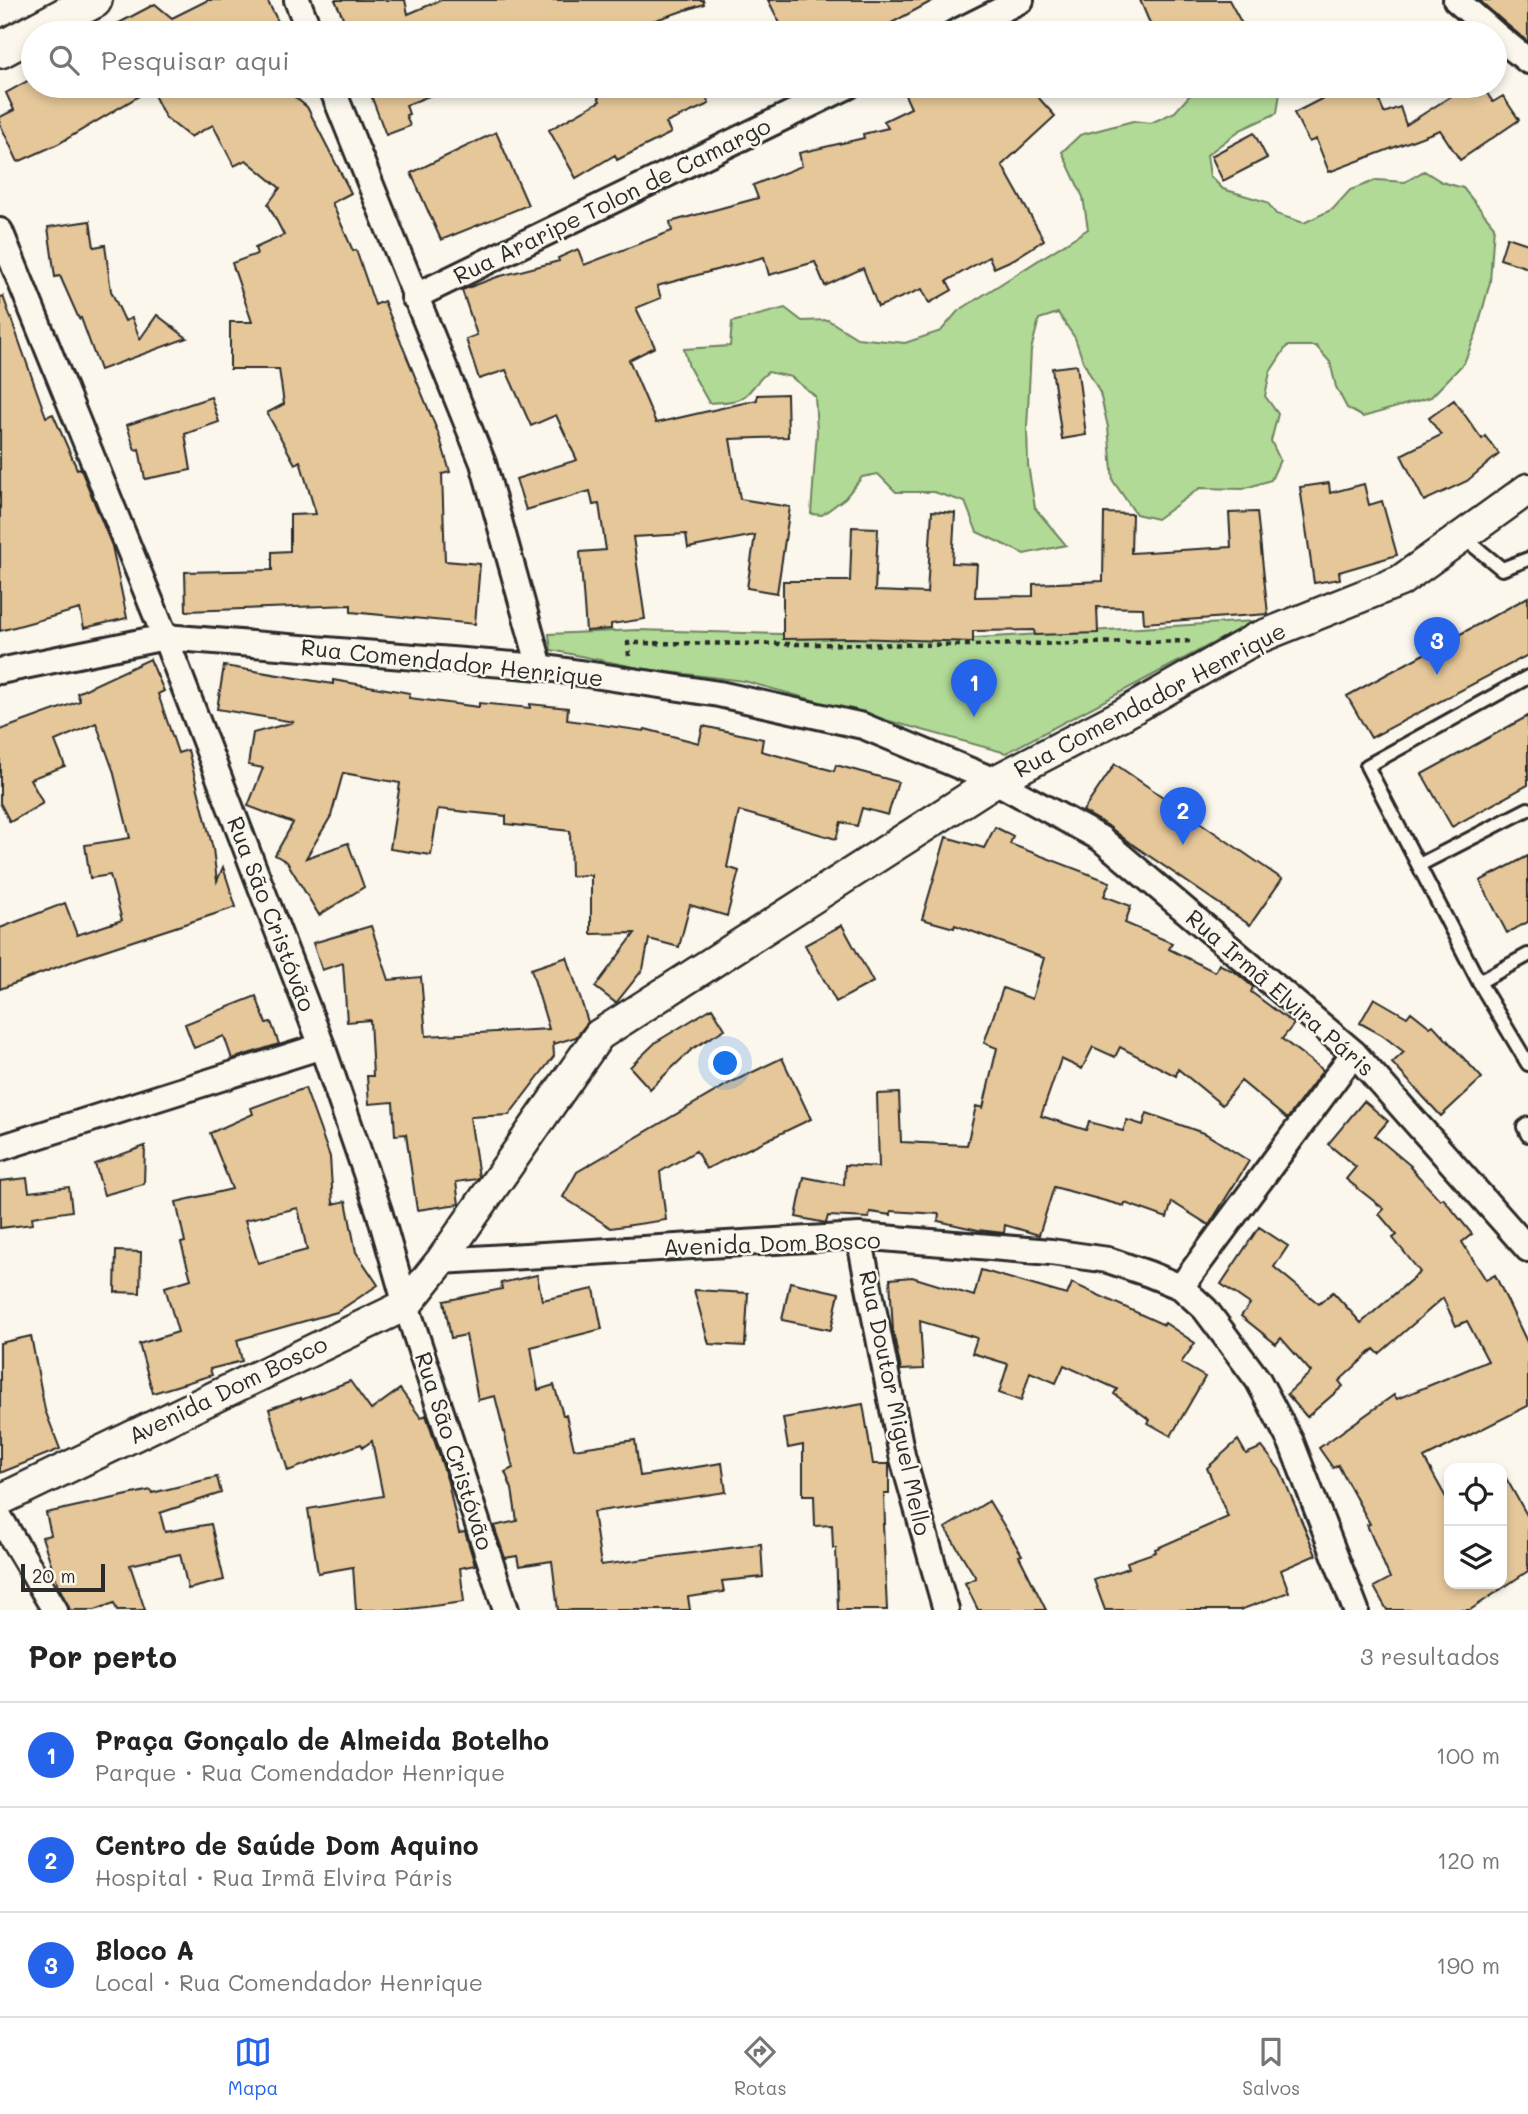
<!DOCTYPE html>
<html lang="pt">
<meta charset="utf-8">
<style>
:root{--surface:#fff;--page:#f6f6f6;--text:#222;--muted:#767676;--line:#e0e0e0;--accent:#2563eb}
body{margin:0;font-family:Mali,sans-serif;background:var(--page);color:var(--text)}
.controls{position:absolute;right:21px;bottom:21px;display:grid;overflow:hidden;border-radius:14px;box-shadow:0 4px 10px #0003}
.controls button{width:63px;height:63px;display:grid;place-items:center;padding:0;border:0;border-bottom:2px solid var(--line);background:var(--surface);color:var(--text);font:35px sans-serif}
.scale{position:absolute;left:21px;bottom:18px;width:84px;box-sizing:border-box;padding-left:7px;border:4px solid #2b2b2b;border-top:0;font-size:19px;line-height:24px;white-space:nowrap;color:#2b2b2b;-webkit-text-stroke:5px #fbf7ec;paint-order:stroke}
.you{position:absolute;left:726px;top:1064px;width:24px;height:24px;margin:-18px;border:5px solid #fff;border-radius:50%;background:#1a73e8;box-shadow:0 0 0 10px #1a73e833}
.badge{display:grid;place-items:center;width:46px;height:46px;border-radius:50%;background:var(--accent);color:#fff;font-size:23px;font-weight:700}
.pin{position:absolute;translate:-50% -58px;filter:drop-shadow(0 2px 4px #0008)}
.pin::after{content:'';position:absolute;top:37px;width:24px;height:21px;background:inherit;clip-path:polygon(0 0,100% 0,50% 100%)}
.list{margin:0;padding:0;list-style:none}
h2{display:flex;justify-content:space-between;align-items:center;height:91px;margin:0;padding:0 28px;font-size:30px}
h2 small{font-size:23px;font-weight:400;color:var(--muted)}
.list li{display:grid;grid-template-columns:46px 1fr auto;gap:21px;align-items:center;box-sizing:border-box;height:105px;padding:0 28px;border-top:2px solid var(--line)}
.list b{display:block;font-size:26px;white-space:nowrap}
.list p{margin:0;font-size:23px;white-space:nowrap;color:var(--muted)}
.list em{font-size:23px;font-style:normal;color:var(--muted)}
.icon{flex:none;width:38px;height:38px;fill:none;stroke:currentColor;stroke-width:2;stroke-linecap:round;stroke-linejoin:round}
.map{position:relative;flex:none;width:1528px;height:1610px;overflow:hidden}
.search{position:absolute;background:var(--surface);box-shadow:0 4px 10px #0003;left:21px;right:21px;top:21px;height:77px;display:flex;align-items:center;gap:18px;box-sizing:border-box;padding:0 24px;border-radius:38px;color:var(--muted);font-size:26px}
.sheet{height:406px;background:var(--surface)}
nav{display:flex;justify-content:space-around;align-items:center;box-sizing:border-box;height:98px;border-top:2px solid var(--line);background:var(--surface);font-size:19px;color:var(--muted)}
nav a{display:grid;justify-items:center;gap:4px}
nav .on{color:var(--accent)}
.map>svg:first-child{display:block}
</style>
<div class="map">
<svg width="1528" height="1610" viewBox="0 0 1528 1610">
<rect width="100%" height="100%" fill="#fbf7ec"/>
<filter id="ink" filterUnits="userSpaceOnUse"><feTurbulence type="fractalNoise" baseFrequency=".0143" numOctaves="2"/><feDisplacementMap in="SourceGraphic" scale="14" xChannelSelector="R" yChannelSelector="G"/><feConvolveMatrix kernelMatrix="1 2 1 2 8 2 1 2 1" color-interpolation-filters="sRGB"/></filter>
<g filter="url(#ink)">
<path fill="#b1da97" stroke="#6e8261" stroke-width="2" d="M1198,86H1281L1277,113L1240,130L1207,155L1210,176L1223,189L1267,202L1276,214L1304,223L1333,209L1350,190L1377,180L1405,182L1424,171L1442,182L1463,188L1494,226L1490,282L1476,334L1464,363L1431,397L1363,417L1347,408L1336,387L1330,362L1316,346H1287L1270,372L1265,396L1278,414L1271,441L1280,460L1271,480L1243,489L1200,488L1157,519L1136,514L1113,481L1108,427L1100,393L1083,361L1075,338L1058,313L1039,319L1031,350L1027,428L1028,465L1035,508L1066,545L1024,554L977,532L965,502L934,492H896L878,474L862,477L845,498L822,515L811,514L817,431L815,396L791,377L768,372C759,379 755,385 748,393C739,403 721,402 709,403L689,367L684,349L730,346L732,322L785,308L802,321L828,320L857,338L905,343L941,331L958,311L1088,229L1083,197L1062,152L1080,135L1133,121L1151,123L1175,112Z
M1255,621L1006,753L744,681L644,669L551,650L549,634L638,630L959,639Z"/>
<path fill="#e5c799" stroke="#2b2b2b" stroke-width="2" fill-rule="evenodd" d="M208,0H267L284,33H100L155,4L172,18Z
M335,0H405L408,14L441,0H703L704,4L616,33H350Z
M768,0H934L873,33H785Z
M1140,0H1229L1247,33H1154Z
M1479,0H1528V42L1504,22Z
M33,78V86H281L307,107L351,193L332,203L353,251L356,250L375,305L384,301L439,435L450,472L442,474L445,561L480,564L475,624L351,612V605L186,611L185,572L272,570V552L290,551V515L316,514L300,461L295,464L267,413L284,404L279,369H230V322H252L232,263L257,254L255,248L284,235L268,204L280,188L246,160L234,166L213,125L190,137L165,117L151,89L58,144L18,162L0,124V117L14,110L6,93Z
M382,86H452V87L406,105L409,114L406,115L410,126L386,135L369,90Z
M593,86H701L709,104L666,123L671,133L617,160L615,155L576,178L549,130L600,101Z
M901,86H1028L1055,116L1002,165L1044,240L1014,259L994,268L989,257L947,281L952,290L929,303L922,289L878,307L863,268L825,286L815,262L769,275L764,257L657,286L661,298L636,308L655,347L629,360L656,423L757,400V395L787,394L788,437L730,439L740,499L790,507L777,593L747,588L755,535L688,548L686,534L633,537L645,619L611,624V629L586,631L580,552L606,550L599,504L593,505L590,491L526,510L516,479L577,460L556,415L531,426L506,370L479,379L466,339L477,335L462,290L497,277L559,261L558,258L578,249L584,265L672,231L670,222L758,198L753,185L802,166L799,153L864,138L863,134L888,128L884,121L911,108Z
M1335,86H1374L1384,113L1400,107L1406,125L1467,86H1482L1493,102L1503,96L1519,120L1460,160L1440,130L1329,172L1316,139L1309,142L1294,113L1337,91Z
M496,132L528,205L441,240L411,173Z
M1254,133L1267,158L1223,181L1211,156Z
M90,221L94,247L105,245L111,291L125,321L132,318L140,339L157,315L187,338L100,370L81,318L79,319L60,276L55,277L48,227Z
M1507,237L1528,244V268L1500,259Z
M3,296L46,417L53,414L77,469L80,468L82,472L112,546L127,618L84,628L80,609L0,631V297Z
M1077,365L1086,435L1062,439L1052,368Z
M211,397L219,422L185,434L191,470L145,479L139,449L135,450L127,425Z
M1454,400L1482,439L1485,436L1499,454L1467,481L1424,501L1401,455L1441,435L1429,418Z
M1329,483L1330,493L1364,484L1369,505L1382,501L1397,555L1339,572L1340,579L1314,583L1300,487Z
M932,511L955,513L952,563L977,564L975,597L1033,596V584L1103,581L1104,513L1132,514L1131,553L1231,547L1229,513L1257,512L1268,614L1144,623L1143,608L1097,607L1098,633L1035,635L1034,630L973,631V642L853,638L783,639V581H850L852,527L878,528L875,591L927,593Z
M1528,597V655L1371,738L1347,696Z
M150,659L164,691L158,694L178,753L188,750L213,849L217,881L223,867L236,907L81,958L0,989V928L65,903L77,935L122,920L110,875L90,878L85,845L130,838L113,770L96,723L55,741L65,766L30,779L43,803L10,822L0,803V730L80,701L77,693Z
M224,666L333,684V680L410,693L409,698L479,707V703L530,708V704L568,708L567,720L644,731L645,729L699,743L703,726L763,739L761,751L834,771L836,765L898,782L888,815L862,808L857,826L841,822L836,839L739,811L727,867L739,871L727,916L690,905L679,947L649,939L643,969L616,1003L595,987L635,933L591,934V875L571,876L570,831L506,824V816L438,809L431,855L390,849L400,783L343,773L331,816L306,858L348,843L364,887L319,915L287,862L275,855L293,823L248,806L263,768L248,765L253,733L294,722L217,709Z
M1528,716V785L1452,827L1422,774Z
M1115,764L1282,879L1250,925L1126,840L1107,825L1083,811Z
M995,827L1013,836L1010,844L1110,882L1104,896L1131,906L1125,923L1172,943L1169,949L1215,972L1219,964L1235,972L1253,987L1251,992L1294,1024L1282,1039L1323,1070L1287,1119L1241,1081L1222,1105L1178,1069L1176,1076L1120,1047L1115,1057L1093,1047L1082,1069L1061,1059L1041,1116L1086,1130L1089,1122L1123,1131L1127,1120L1143,1125L1147,1113L1206,1134L1249,1161L1209,1225L1172,1202L1167,1218L1125,1203L1124,1206L1054,1187L1039,1235L1005,1225L1004,1233L978,1230L938,1221L939,1214L891,1211V1215L870,1212L869,1218L828,1216L826,1223L796,1217L804,1177L844,1185L845,1165L879,1167L877,1094L899,1093L901,1142L967,1145L976,1106L983,1108L997,1048L984,1043L1003,988L1032,999L1044,958L955,925L954,928L922,919L946,837L984,848Z
M1528,856V922L1507,933L1480,881Z
M842,925L873,982L836,1002L805,945Z
M371,926L389,980L421,977L426,1036L549,1029L531,969L567,957L588,1022L576,1037L554,1044L553,1041L554,1056L509,1115L470,1117L479,1177L477,1179L456,1182L459,1204L417,1210L406,1134L395,1135L393,1102L369,1104L367,1076H373L370,1020L347,1022L343,963L322,970L313,943Z
M256,996L266,1023L271,1022L279,1044L232,1059L224,1036L194,1048L185,1024Z
M1374,998L1407,1017L1411,1012L1430,1027L1433,1025L1482,1078L1441,1116L1392,1063L1404,1052L1382,1035L1360,1023Z
M712,1008L725,1029L692,1049L650,1089L630,1067L656,1042Z
M782,1058L811,1119L706,1169L696,1151L660,1172L666,1220L611,1228L563,1197L577,1172L730,1083Z
M305,1088L330,1157L333,1204L346,1201L356,1252L378,1285L337,1312L237,1340L242,1361L210,1369L212,1375L153,1393L139,1344L178,1332L165,1287L191,1279L181,1243L185,1242L176,1202L232,1189L210,1133L253,1114L251,1108ZM298,1208L307,1250L258,1263L245,1220Z
M1364,1101L1388,1121L1375,1136L1411,1166L1410,1167L1440,1200L1443,1198L1472,1234L1462,1242L1486,1280L1495,1275L1528,1344V1406L1424,1458L1449,1503V1584H1502V1471L1528,1517V1571L1470,1610H1387L1374,1587L1390,1578L1367,1525L1370,1524L1338,1465L1333,1468L1319,1448L1394,1395L1397,1399L1488,1361L1467,1321L1456,1326L1443,1298L1379,1354L1374,1349L1339,1381L1343,1386L1307,1417L1287,1394L1311,1372L1281,1338L1276,1344L1241,1316L1250,1304L1221,1284L1259,1227L1288,1246L1274,1267L1319,1304L1333,1292L1361,1323L1420,1272L1393,1238L1397,1235L1379,1214L1384,1209L1346,1179L1356,1167L1328,1144Z
M145,1146L144,1184L104,1195L95,1164Z
M27,1178L29,1192L69,1187L72,1211L32,1217L33,1224L0,1228V1181Z
M116,1251L141,1252L140,1293L115,1292Z
M981,1270L1067,1295L1072,1283L1164,1325L1165,1323L1195,1343L1181,1363L1205,1377L1171,1436L1148,1423L1150,1420L1114,1394L1117,1389L1064,1365L1056,1383L1030,1372L1021,1401L999,1393L1008,1364L972,1353L977,1338L920,1321L923,1369L901,1370L893,1331L890,1279L912,1277L974,1296Z
M537,1275L542,1300L594,1289L602,1329L531,1347L538,1390L554,1385L563,1415H566L574,1449L635,1440L640,1476L722,1463L726,1492L593,1512L601,1565L761,1544L763,1577L722,1581L724,1592L688,1597L690,1610H558L552,1561L519,1566L517,1556L505,1558L494,1526L517,1521L512,1489L505,1472L513,1468L495,1396L478,1400L466,1335L451,1338L444,1301L502,1289L501,1283Z
M790,1282L839,1293L831,1330L782,1320Z
M694,1290L748,1293L745,1346L709,1344Z
M31,1336L45,1410L60,1449L0,1473V1343Z
M350,1381L371,1410L400,1389L421,1418L426,1415L448,1482L459,1533L465,1532L475,1565L460,1568L464,1602L402,1610H356L353,1567L318,1573L308,1509L383,1496L372,1441L363,1447L361,1444L288,1471L269,1409L301,1398V1400Z
M863,1404L873,1464H889V1494H884L885,1524H883L887,1610H838L836,1548H833L832,1525L815,1526L814,1495H803V1445L788,1448L783,1418Z
M1238,1440L1246,1454L1262,1447L1280,1470L1316,1555L1281,1570L1289,1592L1240,1610H1105L1094,1580L1129,1568L1127,1562L1156,1552L1155,1549L1228,1517L1207,1468Z
M217,1477L221,1493L160,1513L165,1532L211,1524L224,1580L188,1589L180,1554L130,1565L145,1610H117L114,1603L95,1610H70L59,1587L42,1537L51,1535L46,1513L151,1490L152,1493Z
M989,1501L1022,1555L1019,1556L1046,1610H978L965,1583L976,1578L945,1528Z"/>
<g fill="none" stroke-linecap="round" stroke-linejoin="round">
<defs>
<path id="service" d="M1462,536L1502,569L1528,559
M1528,677L1367,766L1479,982L1528,1064
M1419,865L1528,809
M1479,982L1528,955
M1528,1124L1524,1127L1528,1135"/>
<path id="minor" d="M297,0L310,33
M1456,0L1494,33
M955,33L1021,0
M1495,34L1528,61
M331,86L483,463L540,667
M0,231L165,637L322,1046L379,1211L406,1305L506,1610
M414,297L848,86
M0,671L165,637L540,667L719,694L863,726L995,781L1100,838L1354,1053L1528,1249
M0,1148L322,1046
M859,1236L902,1455L946,1610
M441,1261L859,1236L1051,1252L1108,1260L1149,1274L1181,1287L1205,1309L1258,1380L1291,1442L1356,1610
M1181,1287L1354,1053
M0,1518L55,1610"/>
<path id="tertiary" d="M0,1500L406,1305L441,1261L599,1035L995,781L1120,716L1255,639L1400,581L1528,489"/>
<path id="secondary" d="M0,50L94,0"/>
</defs>
<use href="#service" stroke="#2b2b2b" stroke-width="18"/>
<use href="#minor" stroke="#2b2b2b" stroke-width="30"/>
<use href="#tertiary" stroke="#2b2b2b" stroke-width="35"/>
<use href="#secondary" stroke="#2b2b2b" stroke-width="40"/>
<path stroke="#2b2b2b" stroke-width="4.5" stroke-dasharray="5 5" stroke-linecap="butt" d="M629,656L628,643L970,645L1194,641"/>
<use href="#service" stroke="#fbf7ec" stroke-width="12"/>
<use href="#minor" stroke="#fbf7ec" stroke-width="24"/>
<use href="#tertiary" stroke="#fbf7ec" stroke-width="30"/>
<use href="#secondary" stroke="#fbf7ec" stroke-width="35"/>
</g>
</g>
<g text-anchor="middle" stroke-width="5" stroke-linejoin="round" paint-order="stroke">
<g font-size="23" fill="#2b2b2b" stroke="#fbf7ec">
<text transform="translate(612 201) rotate(-26)" y="8">Rua Araripe Tolon de Camargo</text>
<text transform="translate(452 663) rotate(6)" y="8">Rua Comendador Henrique</text>
<text transform="translate(1150 700) rotate(-28)" y="8">Rua Comendador Henrique</text>
<text transform="translate(271 914) rotate(69)" y="8">Rua São Cristóvão</text>
<text transform="translate(1280 993) rotate(41)" y="8">Rua Irmã Elvira Páris</text>
<text transform="translate(772 1244) rotate(-2)" y="8">Avenida Dom Bosco</text>
<text transform="translate(228 1390) rotate(-26)" y="8">Avenida Dom Bosco</text>
<text transform="translate(895 1403) rotate(78)" y="8">Rua Doutor Miguel Mello</text>
<text transform="translate(454 1451) rotate(72)" y="8">Rua São Cristóvão</text>
</g>
</g>
</svg>
<div class="controls">
<button><svg class="icon" aria-label="locate" viewBox="0 0 24 24"><circle cx="12" cy="12" r="6"/><path d="M12 2v4M12 18v4M2 12h4M18 12h4"/></svg></button>
<button><svg class="icon" aria-label="layers" viewBox="0 0 24 24"><path d="M12 4l9 5-9 5-9-5zM3 14l9 5 9-5"/></svg></button>
</div>
<div class="scale">20 m</div>
<div class="you"></div>
<div class="pin badge" style="left:974px;top:717px">1</div>
<div class="pin badge" style="left:1183px;top:845px">2</div>
<div class="pin badge" style="left:1437px;top:675px">3</div>
<div class="search"><svg class="icon" aria-label="search" viewBox="0 0 24 24"><circle cx="10" cy="10" r="6"/><path d="M15 15l6 6"/></svg>Pesquisar aqui</div>
</div>
<section class="sheet">
<h2>Por perto<small>3 resultados</small></h2>
<ul class="list">
<li><span class="badge">1</span><div><b>Praça Gonçalo de Almeida Botelho</b><p>Parque · Rua Comendador Henrique</p></div><em>100 m</em></li>
<li><span class="badge">2</span><div><b>Centro de Saúde Dom Aquino</b><p>Hospital · Rua Irmã Elvira Páris</p></div><em>120 m</em></li>
<li><span class="badge">3</span><div><b>Bloco A</b><p>Local · Rua Comendador Henrique</p></div><em>190 m</em></li>
</ul>
</section>
<nav>
<a class="on"><svg class="icon" aria-label="map" viewBox="0 0 24 24"><path d="M3 6l6-2 6 2 6-2v14l-6 2-6-2-6 2zM9 4v14M15 6v14"/></svg>Mapa</a>
<a><svg class="icon" aria-label="directions" viewBox="0 0 24 24"><path d="M12 3l9 9-9 9-9-9zM9 14v-3h6M13 9l2 2-2 2"/></svg>Rotas</a>
<a><svg class="icon" aria-label="saved" viewBox="0 0 24 24"><path d="M7 4h10v16l-5-4-5 4z"/></svg>Salvos</a>
</nav>
